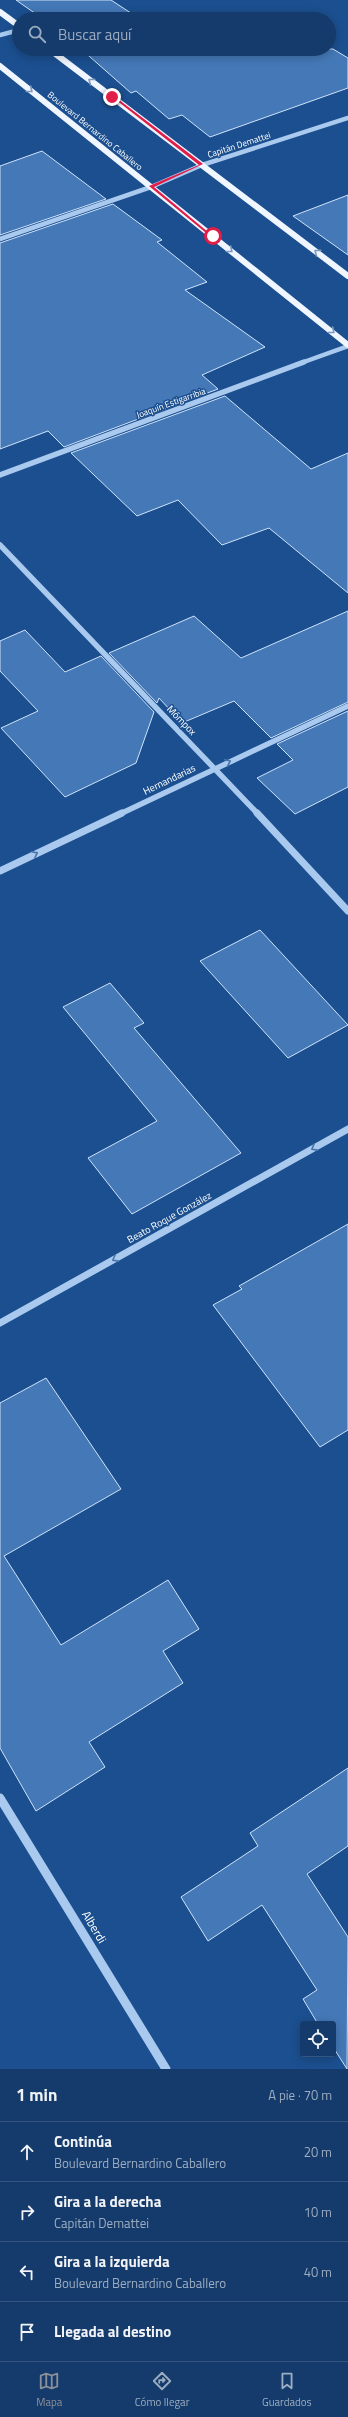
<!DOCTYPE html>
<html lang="es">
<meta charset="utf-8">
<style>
:root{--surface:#143b6b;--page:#1d4271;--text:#f1f3f6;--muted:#9dadc1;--line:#33557e;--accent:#8c9099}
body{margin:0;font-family:"Titillium Web",sans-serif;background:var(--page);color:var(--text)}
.controls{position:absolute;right:12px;bottom:12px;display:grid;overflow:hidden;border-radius:4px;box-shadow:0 2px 10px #0003}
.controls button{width:36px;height:36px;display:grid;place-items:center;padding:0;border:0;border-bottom:1px solid var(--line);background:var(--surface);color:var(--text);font:20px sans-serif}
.stop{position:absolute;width:12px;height:12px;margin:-9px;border:3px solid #e11d48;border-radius:50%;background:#fff}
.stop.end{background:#e11d48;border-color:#fff;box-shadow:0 1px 4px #0008}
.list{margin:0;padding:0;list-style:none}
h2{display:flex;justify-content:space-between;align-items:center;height:52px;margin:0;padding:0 16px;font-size:17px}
h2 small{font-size:13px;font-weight:400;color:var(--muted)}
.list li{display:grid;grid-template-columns:26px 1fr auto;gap:12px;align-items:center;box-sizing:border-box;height:60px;padding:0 16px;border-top:1px solid var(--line)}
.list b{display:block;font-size:15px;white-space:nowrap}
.list p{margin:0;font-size:13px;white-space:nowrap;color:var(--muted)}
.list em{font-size:13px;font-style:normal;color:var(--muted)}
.icon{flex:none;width:22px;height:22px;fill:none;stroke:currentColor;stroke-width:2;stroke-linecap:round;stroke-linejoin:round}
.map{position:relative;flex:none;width:348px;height:2069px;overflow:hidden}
.search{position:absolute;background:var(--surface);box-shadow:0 2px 10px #0003;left:12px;right:12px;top:12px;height:44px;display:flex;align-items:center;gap:10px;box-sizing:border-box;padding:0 14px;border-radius:22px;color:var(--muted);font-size:15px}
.sheet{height:292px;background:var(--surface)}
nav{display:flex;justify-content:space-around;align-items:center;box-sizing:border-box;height:56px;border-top:1px solid var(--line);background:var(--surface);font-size:11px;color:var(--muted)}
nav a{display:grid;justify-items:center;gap:2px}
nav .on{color:var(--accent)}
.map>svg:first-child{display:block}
</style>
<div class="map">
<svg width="348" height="2069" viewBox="0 0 348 2069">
<rect width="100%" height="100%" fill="#1b4f8f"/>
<path fill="#4478b7" stroke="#cfe3fa" d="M16,0H111L140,19H43Z
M81,49H333L348,58V88L210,137L182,115L169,119L136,91L131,93Z
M42,151L106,199L0,235V166Z
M348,195V255L293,216Z
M113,204L162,240L157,242L207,282L185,290L265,347L202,375L218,389L64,447L48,431L0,449V243Z
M225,396L311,469L348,453V593L269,528L222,545L178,500L137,516L71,453Z
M348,611V702L271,738L234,701L182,723L159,698L157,703L109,653L194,616L241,658Z
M25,630L65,672L101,656L154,712L136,763L65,797L1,728L38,711L0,671V641Z
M348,711V787L295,814L257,778L293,760L277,744Z
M260,930L348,1025L288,1058L200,961Z
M110,983L144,1023L134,1028L241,1153L132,1214L88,1158L157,1121L63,1007Z
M348,1224V1430L320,1447L213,1305L242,1289L239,1286Z
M46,1378L121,1489L4,1556L61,1645L168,1580L199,1629L163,1651L183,1683L89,1742L105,1767L36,1811L0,1748V1403Z
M348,1768V1846L307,1874L348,1937L347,2069L333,2047V2024H318L303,1999L317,1990L262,1905L208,1941L181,1897L258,1846L250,1833Z"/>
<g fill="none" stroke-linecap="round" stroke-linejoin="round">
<path stroke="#a9c9ee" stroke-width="4.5" d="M0,35L19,30
M0,239L151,187L202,165L348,118
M301,363L348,346"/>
<path stroke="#a9c9ee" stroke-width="5.5" d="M0,475L304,362
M0,545L258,814
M120,814L348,706"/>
<path stroke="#a9c9ee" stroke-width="7" d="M257,813L348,911
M0,871L122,813
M0,1323L348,1129"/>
<path stroke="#a9c9ee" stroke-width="9" d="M0,1798L166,2069"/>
<path stroke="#f0f6ff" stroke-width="6" d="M0,12L19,26
M49,49L348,276
M0,66L348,345"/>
</g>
<defs><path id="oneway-chevron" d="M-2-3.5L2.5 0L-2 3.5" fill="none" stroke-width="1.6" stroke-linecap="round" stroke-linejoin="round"/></defs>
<g stroke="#7b9ac1">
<use href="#oneway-chevron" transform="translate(91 81) rotate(-143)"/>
<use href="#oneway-chevron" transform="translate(30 90) rotate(39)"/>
<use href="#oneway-chevron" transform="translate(230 250) rotate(39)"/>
<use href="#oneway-chevron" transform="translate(317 252) rotate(-143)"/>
<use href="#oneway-chevron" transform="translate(332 331) rotate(39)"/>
</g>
<g stroke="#4674ac">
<use href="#oneway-chevron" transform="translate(228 762) rotate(-25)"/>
<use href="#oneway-chevron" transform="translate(35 854) rotate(-26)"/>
<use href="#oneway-chevron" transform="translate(314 1148) rotate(151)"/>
<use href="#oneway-chevron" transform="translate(115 1259) rotate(151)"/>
</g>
<path fill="#e11d48" d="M111,96H114L203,164L154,187L214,237H211L149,186L199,165Z"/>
<g text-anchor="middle" stroke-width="3" stroke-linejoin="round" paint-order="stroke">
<g font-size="9" fill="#fff" stroke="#1b4f8f">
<text transform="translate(95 131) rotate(39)" y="3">Boulevard Bernardino Caballero</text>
<text transform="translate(239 145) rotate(-18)" y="3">Capitán Demattei</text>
<text transform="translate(171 403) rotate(-20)" y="3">Joaquín Estigarribia</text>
</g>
<g font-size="10" fill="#fff" stroke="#1b4f8f">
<text transform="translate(182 720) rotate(46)" y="4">Mómpox</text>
<text transform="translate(169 779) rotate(-26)" y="4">Hernandarias</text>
<text transform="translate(169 1217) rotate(-29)" y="4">Beato Roque González</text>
</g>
<g font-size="12" fill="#fff" stroke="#1b4f8f">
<text transform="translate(94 1927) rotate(59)" y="4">Alberdi</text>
</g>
</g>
</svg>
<div class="controls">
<button><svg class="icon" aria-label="locate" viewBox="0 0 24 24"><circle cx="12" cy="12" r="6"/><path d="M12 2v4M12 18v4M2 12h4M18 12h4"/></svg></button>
</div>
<div class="stop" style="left:213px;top:236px"></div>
<div class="stop end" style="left:112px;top:97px"></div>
<div class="search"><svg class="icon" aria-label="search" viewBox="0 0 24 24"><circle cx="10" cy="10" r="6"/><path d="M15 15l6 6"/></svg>Buscar aquí</div>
</div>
<section class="sheet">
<h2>1 min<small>A pie · 70 m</small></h2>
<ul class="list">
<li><svg class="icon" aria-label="ahead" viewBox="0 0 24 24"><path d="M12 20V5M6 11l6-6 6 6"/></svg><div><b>Continúa</b><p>Boulevard Bernardino Caballero</p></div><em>20 m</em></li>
<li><svg class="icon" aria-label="right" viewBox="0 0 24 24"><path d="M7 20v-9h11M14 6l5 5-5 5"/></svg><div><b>Gira a la derecha</b><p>Capitán Demattei</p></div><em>10 m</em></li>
<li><svg class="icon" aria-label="left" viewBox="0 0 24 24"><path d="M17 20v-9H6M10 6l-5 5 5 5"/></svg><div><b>Gira a la izquierda</b><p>Boulevard Bernardino Caballero</p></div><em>40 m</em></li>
<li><svg class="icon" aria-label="arrive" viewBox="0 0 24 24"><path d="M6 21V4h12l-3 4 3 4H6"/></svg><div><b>Llegada al destino</b></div></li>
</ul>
</section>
<nav>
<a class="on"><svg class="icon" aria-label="map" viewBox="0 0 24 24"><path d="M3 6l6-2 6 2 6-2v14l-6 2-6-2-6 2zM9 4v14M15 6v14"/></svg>Mapa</a>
<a><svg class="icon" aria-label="directions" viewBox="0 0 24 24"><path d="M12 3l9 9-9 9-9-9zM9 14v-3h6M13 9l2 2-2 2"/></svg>Cómo llegar</a>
<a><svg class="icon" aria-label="saved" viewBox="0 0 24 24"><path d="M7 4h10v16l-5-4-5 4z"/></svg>Guardados</a>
</nav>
